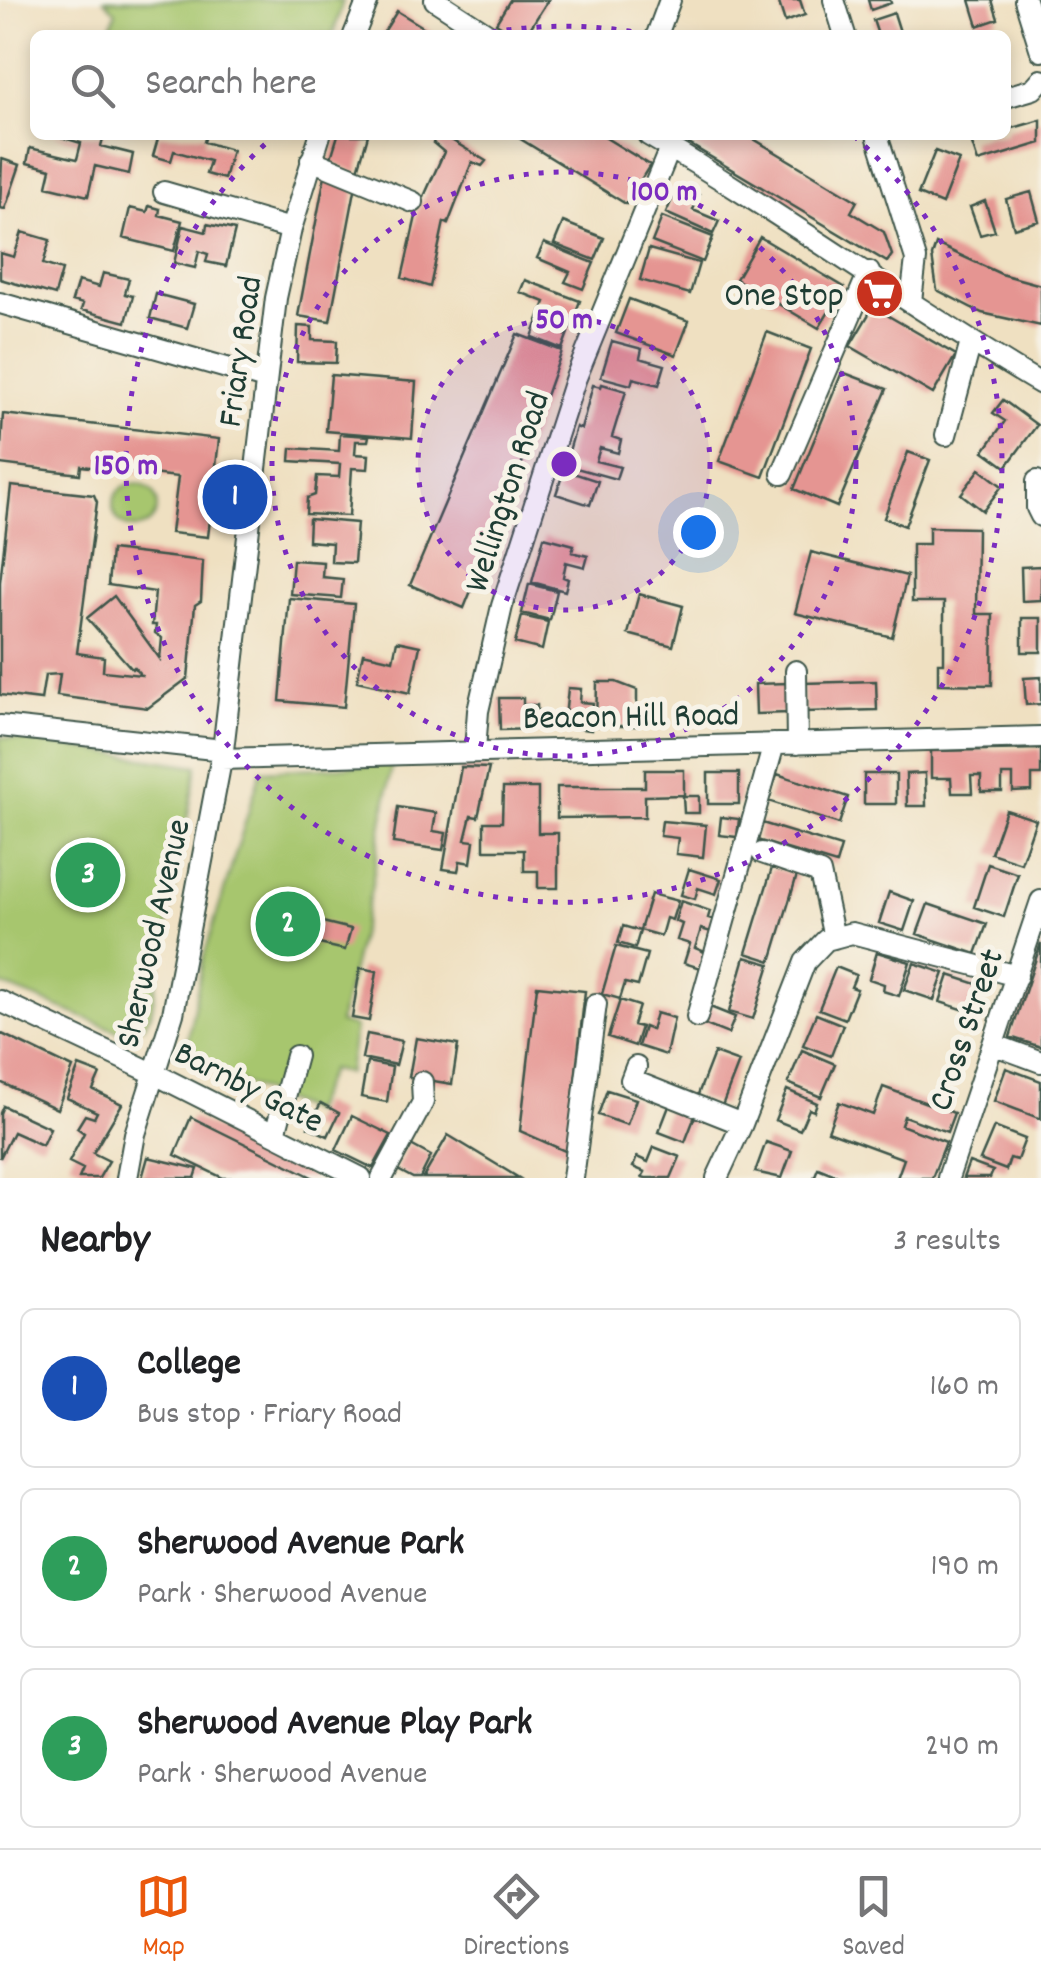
<!DOCTYPE html>
<meta charset="utf-8">
<style>
:root{--surface:#fff;--page:#f2f2f2;--text:#202124;--muted:#757577;--line:#e0e0e0;--accent:#ea580c}
body{margin:0;font-family:Dekko,sans-serif;background:var(--page);color:var(--text)}
.you{position:absolute;left:698px;top:532px;width:35px;height:35px;margin:-25px;border:8px solid #fff;border-radius:50%;background:#1a73e8;box-shadow:0 0 0 15px #1a73e833}
.badge{display:grid;place-items:center;width:65px;height:65px;border-radius:50%;background:var(--accent);color:#fff;font-size:32px;font-weight:700}
.pin{position:absolute;translate:-50% -50%;border:5px solid #fff;box-shadow:0 2px 10px #0006}
.list{margin:0;padding:0;list-style:none}
h2{display:flex;justify-content:space-between;align-items:center;height:130px;margin:0;padding:0 40px;font-size:42px}
h2 small{font-size:32px;font-weight:400;color:var(--muted)}
.list li{display:grid;grid-template-columns:65px 1fr auto;gap:30px;align-items:center;box-sizing:border-box;height:160px;margin:0 20px 20px;padding:0 20px;border:2px solid var(--line);border-radius:15px}
.list b{display:block;font-size:38px;white-space:nowrap}
.list p{margin:0;font-size:32px;white-space:nowrap;color:var(--muted)}
.list em{font-size:32px;font-style:normal;color:var(--muted)}
.icon{flex:none;width:55px;height:55px;fill:none;stroke:currentColor;stroke-width:2;stroke-linecap:round;stroke-linejoin:round}
.map{position:relative;flex:none;width:1041px;height:1178px;overflow:hidden}
.search{position:absolute;background:var(--surface);box-shadow:0 5px 15px #0003;left:30px;right:30px;top:30px;height:110px;display:flex;align-items:center;gap:25px;box-sizing:border-box;padding:0 35px;border-radius:15px;color:var(--muted);font-size:38px}
.sheet{height:670px;background:var(--surface)}
nav{display:flex;justify-content:space-around;align-items:center;box-sizing:border-box;height:140px;border-top:2px solid var(--line);background:var(--surface);font-size:28px;color:var(--muted)}
nav a{display:grid;justify-items:center;gap:5px}
nav .on{color:var(--accent)}
.map>svg:first-child{display:block}
</style>
<div class="map">
<svg width="1041" height="1178" viewBox="0 0 1041 1178">
<rect width="100%" height="100%" fill="#f7f3e8"/>
<filter id="ink" filterUnits="userSpaceOnUse"><feTurbulence type="fractalNoise" baseFrequency=".01" numOctaves="2"/><feDisplacementMap in="SourceGraphic" scale="20" xChannelSelector="R" yChannelSelector="G"/><feConvolveMatrix kernelMatrix="1 2 1 2 8 2 1 2 1" color-interpolation-filters="sRGB"/></filter>
<filter id="wash" filterUnits="userSpaceOnUse"><feTurbulence type="fractalNoise" baseFrequency=".0048" numOctaves="4" result="noise"/><feDisplacementMap in="SourceGraphic" scale="40" xChannelSelector="R" yChannelSelector="G"/><feGaussianBlur stdDeviation="2.25" result="paint"/><feColorMatrix in="noise" values="0 0 0 0 0 0 0 0 0 0 0 0 0 0 0 0 0 1.4 0 .05"/><feComposite in="paint" operator="in"/></filter>
<g filter="url(#wash)">
<rect width="100%" height="100%" fill="#efe0c1"/>
<path fill="#a7c66e" stroke="#638251" stroke-width="2.5" d="M104,0H343L333,35H108L116,12Z
M113 506a22 22 0 1 1 44 0a22 22 0 1 1-44 0Z
M0,737L197,766L151,1013L144,1026L120,1032L0,984Z
M392,764L371,890L339,1023L355,1027L348,1073L330,1070L311,1112L214,1070L197,1057L188,1038L203,959L261,771Z"/>
<g id="blocks">
<path fill="#e59592" d="M510,0H548L526,35H516L496,23Z
M778,0H800L805,15L785,22Z
M868,0H890L891,3L871,10Z
M970,0H992L998,19L978,26Z
M397,11L436,35H382Z
M894,13L901,35H878L873,20Z
M1041,120V143L978,162L971,141L990,135H1006V130Z
M54,135H104L101,146L133,154L129,174L95,166L88,196L47,186L51,169L27,163L30,148L77,159L81,143Z
M159,135H206L204,142L232,150L224,179L206,174L210,161L174,151L171,161L153,156Z
M338,135H368L357,173L330,161Z
M437,135H443L486,161L482,166L472,162L448,224L444,222L430,287L402,278L417,212L444,152L433,143Z
M514,135H601L650,165L626,204Z
M674,135H747L857,201L851,212L884,232L892,255L887,262Z
M935,151L959,160L942,204L918,194Z
M2,159L20,165L5,209L0,208Z
M326,170L356,185L330,321L298,316Z
M678,186L699,195L693,210L719,221L713,234L666,213Z
M1031,192L1039,221L1014,228L1006,199Z
M985,201L995,231L980,235L970,207Z
M149,206L160,209L159,215L182,221L174,251L123,238L130,208L147,212Z
M662,217L713,237L703,262L652,242Z
M563,222L604,238L595,260L554,244Z
M207,224L235,230L226,266L206,262L208,254L199,251L195,268L174,263L183,226L206,232Z
M22,232L50,240L43,264L62,270L55,295L0,279V253L14,257Z
M760,237L844,287L819,328L736,279Z
M544,243L594,263L583,289L565,282L570,272L537,258Z
M936,244L1001,274L1041,285V326L982,313L937,290L932,256Z
M649,249L699,263L690,294L640,280Z
M103,273L129,279L125,294L133,296L126,322L81,310L83,304L72,301L78,281L99,287Z
M525,280L580,301L562,349L532,337L545,302L520,292Z
M156,294L194,304L187,328L150,318Z
M629,299L689,321L676,355L616,333Z
M873,307L956,355L933,394L850,346Z
M298,326L312,327V340L337,341L336,363L297,362Z
M767,332L811,349L763,477L719,461Z
M517,334L562,351L516,480L464,608L410,585Z
M612,341L642,349L640,358L665,365L659,385L633,378L631,385L601,377Z
M842,372L887,389L837,507L794,489Z
M331,375L416,382L412,438L326,431Z
M602,384L626,391L612,437L621,440L618,453L600,448L596,461L620,467L616,479L565,465L576,427L581,429L593,385L601,387Z
M1003,400L1037,425L1006,467L984,451L1005,421L993,413Z
M3,414L219,439L208,537L171,533L178,477L81,466L80,474L0,464Z
M340,434L369,436L368,441H356L355,454L369,455L368,469L352,468L349,516L306,514L307,498L315,495L317,476L339,477L340,464L290,461L291,448L339,451Z
M908,452L930,460L905,526L884,518Z
M980,469L1002,486L983,511L961,494Z
M564,470L598,481L590,505L556,494Z
M11,486L94,495L97,502L77,653L104,657L103,671L141,675L134,667L132,669L87,618L114,596L160,659L162,638L155,633L156,625H152L155,592L108,585L111,550L203,561L201,601L195,605L188,678L148,708L57,696L60,674L45,675L41,700L0,695V582Z
M309,519L357,523L354,563L331,562L332,543L308,541Z
M929,527L977,528L976,614H993L992,685L938,684V663H944V602H912V544H929Z
M544,537L574,545L572,552L588,556L585,567L566,562L563,577L568,579L565,591L532,582Z
M811,552L907,576L892,637L795,613Z
M293,560L323,562L322,577L343,579L341,598L290,594Z
M1041,566V600L1022,601L1021,567Z
M529,584L557,591L550,620L522,613Z
M639,594L683,606L673,646L628,634Z
M289,598L354,604L344,707L280,701Z
M522,616L548,622L542,650L515,643Z
M1022,618H1041V652H1022Z
M397,641L420,646L410,693L357,681L363,653L393,660Z
M1041,677V704L1026,705L1024,678Z
M876,681L877,710L804,712L803,683Z
M597,682H616L637,690V726H596Z
M789,683L790,713L756,714L755,684Z
M568,688L581,689L580,702L593,703L591,730L564,727Z
M499,698H523V705H537L538,729L500,730Z
M1041,749V775H1032V791L1013,792V775H1002V792H981V776H971L972,793H952L951,778H931V751Z
M461,767L489,768L478,817L471,816L465,840L474,841L471,863L460,861L458,871L443,869Z
M645,770H684V795L645,796V817L557,818V787H645Z
M708,773H739V804H708Z
M925,773L926,806H907L906,774Z
M777,774L848,797L839,824L768,801Z
M864,774H896V804H864Z
M503,788H538V833H558V888H538V871H524V850H484V822H502Z
M683,796H699V813H684Z
M398,807L436,813L433,831L446,833L443,850L393,843Z
M1006,810L1036,820L1021,863L991,853Z
M721,817L739,819L737,837L719,835Z
M662,821L706,825L703,857L676,854L678,838L660,836Z
M762,823L841,847L836,864L757,840Z
M988,864L1018,874L1004,917L974,907Z
M772,868L797,875L771,961L746,953Z
M689,869L721,879L716,894L698,888L695,899L681,895Z
M889,892L914,901L904,931L879,923Z
M651,894L678,901L672,920L666,918L661,936L640,930Z
M681,901L710,911L708,918L715,920L711,932L701,929L695,948L705,952L700,968L684,963L690,944L677,940L682,924L675,921Z
M928,904L987,924L976,954L917,934Z
M294,915L351,929L345,950L289,937Z
M623,926L640,931L635,948L618,943Z
M1041,943V1047L1010,1037Z
M616,946L647,954L638,986L625,983L620,999L602,994Z
M877,952L910,962L899,996L883,991L884,984L869,979Z
M745,957L770,964L753,1019L729,1012Z
M914,963L944,973L934,1000L904,990Z
M836,967L856,975L851,987L857,989L845,1019L819,1009Z
M360,968L377,971L369,1021L352,1018Z
M949,975L980,985L971,1012L940,1002Z
M537,986L585,991L567,1152L520,1131Z
M620,1000L639,1006L633,1025L641,1027L635,1046L608,1037Z
M705,1005L735,1017L728,1034L698,1022Z
M656,1013L674,1018L666,1055L638,1046L644,1027L651,1030Z
M816,1014L843,1025L831,1056L803,1045Z
M0,1033L73,1068L57,1109L0,1082Z
M367,1034L402,1041L396,1065L362,1058Z
M416,1038L458,1045L452,1084L409,1077Z
M802,1050L835,1064L821,1097L788,1083Z
M714,1053L739,1062L722,1106L697,1097Z
M367,1062L392,1067L387,1102L361,1097Z
M79,1066L100,1074L93,1090L122,1104L93,1153L109,1161L99,1178H79L83,1169L69,1162L84,1133L77,1128L85,1115L94,1118L97,1112L67,1098Z
M1006,1068L1041,1081V1119L994,1101Z
M883,1087L954,1113L947,1132L904,1116L901,1125L946,1142L932,1178H897L904,1159L828,1131L839,1102L873,1115Z
M607,1090L636,1099L627,1125L598,1115Z
M787,1090L817,1103L814,1111L809,1109L800,1130L775,1120Z
M671,1101L697,1111L685,1142L659,1132Z
M321,1103L339,1113L328,1136L308,1127Z
M3,1106L50,1128L42,1145L13,1132L0,1158V1113Z
M352,1116L391,1135L373,1168L336,1150Z
M191,1117L314,1178H223L175,1155Z
M994,1127L1025,1139L1017,1160L1010,1158L1006,1170L980,1160Z
M448,1135L519,1178H423Z
M766,1142L792,1151L782,1178L755,1172Z
M409,1144L431,1156L420,1178H413L396,1169Z
M654,1147L680,1157L671,1178H646L642,1177L645,1172L633,1167L637,1157L648,1162Z
M148,1157L198,1169L195,1178H142Z
M969,1162L993,1171L990,1178H963Z
M818,1168L843,1178H814Z"/>
</g>
</g>
<g filter="url(#ink)">
<use href="#blocks" fill-opacity="0" stroke="#3e5549" stroke-width="2.5"/>
<g fill="none" stroke-linecap="round" stroke-linejoin="round">
<defs>
<path id="minor" d="M435,0L489,35
M834,0L845,35
M1025,0L1041,51
M354,35L368,0
M657,35L670,0
M1006,97L1033,89L1041,80
M648,135C782,213 907,305 1041,384
M877,135L916,259L911,301
M311,160L413,202
M164,192L291,229
M0,303L265,379
M946,435L971,342
M782,474L869,272
M1037,481V508L1041,516
M796,671L797,744
M0,726L223,750
M475,750L478,711L502,606L575,380L670,148
M221,759L1041,737
M762,853L820,873L834,938
M0,1001L153,1073L361,1178
M697,1017L774,744
M995,1045L1041,1062
M636,1067L631,1080L742,1124
M275,1134L296,1056
M127,1178L135,1134L173,1014L223,750L276,298L291,229L320,135
M382,1178L423,1102L422,1082
M573,1178L596,1004
M717,1178L742,1124L805,962L826,940L852,933L1017,976
M948,1178L1041,901"/>
</defs>
<use href="#minor" stroke="#3e5549" stroke-width="24"/>
<use href="#minor" stroke="#fff" stroke-width="20"/>
</g>
</g>
<circle cx="564" cy="464" r="146" fill="#7b2cbf" fill-opacity=".12"/>
<g fill="none" stroke="#7b2cbf" stroke-width="5" stroke-dasharray="5 10">
<circle cx="564" cy="464" r="146"/>
<circle cx="564" cy="464" r="292"/>
<path d="M477 35A438 438 0 0 1 651 35M854 136A438 438 0 1 1 274 136"/>
</g>
<defs>
<symbol id="supermarket-disc" viewBox="-11 -11 22 22"><circle r="9.5" fill="#c8321e" stroke="#f7f3e8"/><path d="M-6-5.5h2.5l.6 2H6L4.5 2H-2.5L-4.4-4H-6ZM-1.5 3.2a1.3 1.3 0 1 0 .1 0ZM3 3.2a1.3 1.3 0 1 0 .1 0Z" fill="#fff"/></symbol>
</defs>
<g fill-rule="evenodd">
<use href="#supermarket-disc" x="852" y="266" width="55" height="55"/>
</g>
<g text-anchor="middle" stroke-width="10" stroke-linejoin="round" paint-order="stroke">
<g font-size="35" fill="#1f3d34" stroke="#f7f3e8" text-anchor="end">
<text x="844" y="305">One Stop</text>
</g>
<g font-size="35" fill="#1f3d34" stroke="#f7f3e8">
<text transform="translate(238 351) rotate(-82)" y="12">Friary Road</text>
<text transform="translate(505 491) rotate(-72)" y="12">Wellington Road</text>
<text transform="translate(631 714) rotate(-1)" y="12">Beacon Hill Road</text>
<text transform="translate(151 933) rotate(-77)" y="12">Sherwood Avenue</text>
<text transform="translate(964 1029) rotate(-71)" y="12">Cross Street</text>
<text transform="translate(250 1085) rotate(27)" y="12">Barnby Gate</text>
</g>
</g>
<circle cx="564" cy="464" r="15" fill="#7b2cbf" stroke="#f7f3e8" stroke-width="5"/>
<g font-size="30" text-anchor="middle" font-weight="bold" fill="#7b2cbf" stroke="#f7f3e8" stroke-width="10" stroke-linejoin="round" paint-order="stroke">
<text x="664" y="200">100 m</text>
<text x="564" y="328">50 m</text>
<text x="126" y="474">150 m</text>
</g>
</svg>
<div class="you"></div>
<div class="pin badge" style="left:235px;top:497px;background:#1a4fb4">1</div>
<div class="pin badge" style="left:288px;top:924px;background:#2e9e5b">2</div>
<div class="pin badge" style="left:88px;top:875px;background:#2e9e5b">3</div>
<div class="search"><svg class="icon" aria-label="search" viewBox="0 0 24 24"><circle cx="10" cy="10" r="6"/><path d="M15 15l6 6"/></svg>Search here</div>
</div>
<section class="sheet">
<h2>Nearby<small>3 results</small></h2>
<ul class="list">
<li><span class="badge" style="background:#1a4fb4">1</span><div><b>College</b><p>Bus stop · Friary Road</p></div><em>160 m</em></li>
<li><span class="badge" style="background:#2e9e5b">2</span><div><b>Sherwood Avenue Park</b><p>Park · Sherwood Avenue</p></div><em>190 m</em></li>
<li><span class="badge" style="background:#2e9e5b">3</span><div><b>Sherwood Avenue Play Park</b><p>Park · Sherwood Avenue</p></div><em>240 m</em></li>
</ul>
</section>
<nav>
<a class="on"><svg class="icon" aria-label="map" viewBox="0 0 24 24"><path d="M3 6l6-2 6 2 6-2v14l-6 2-6-2-6 2zM9 4v14M15 6v14"/></svg>Map</a>
<a><svg class="icon" aria-label="directions" viewBox="0 0 24 24"><path d="M12 3l9 9-9 9-9-9zM9 14v-3h6M13 9l2 2-2 2"/></svg>Directions</a>
<a><svg class="icon" aria-label="saved" viewBox="0 0 24 24"><path d="M7 4h10v16l-5-4-5 4z"/></svg>Saved</a>
</nav>
